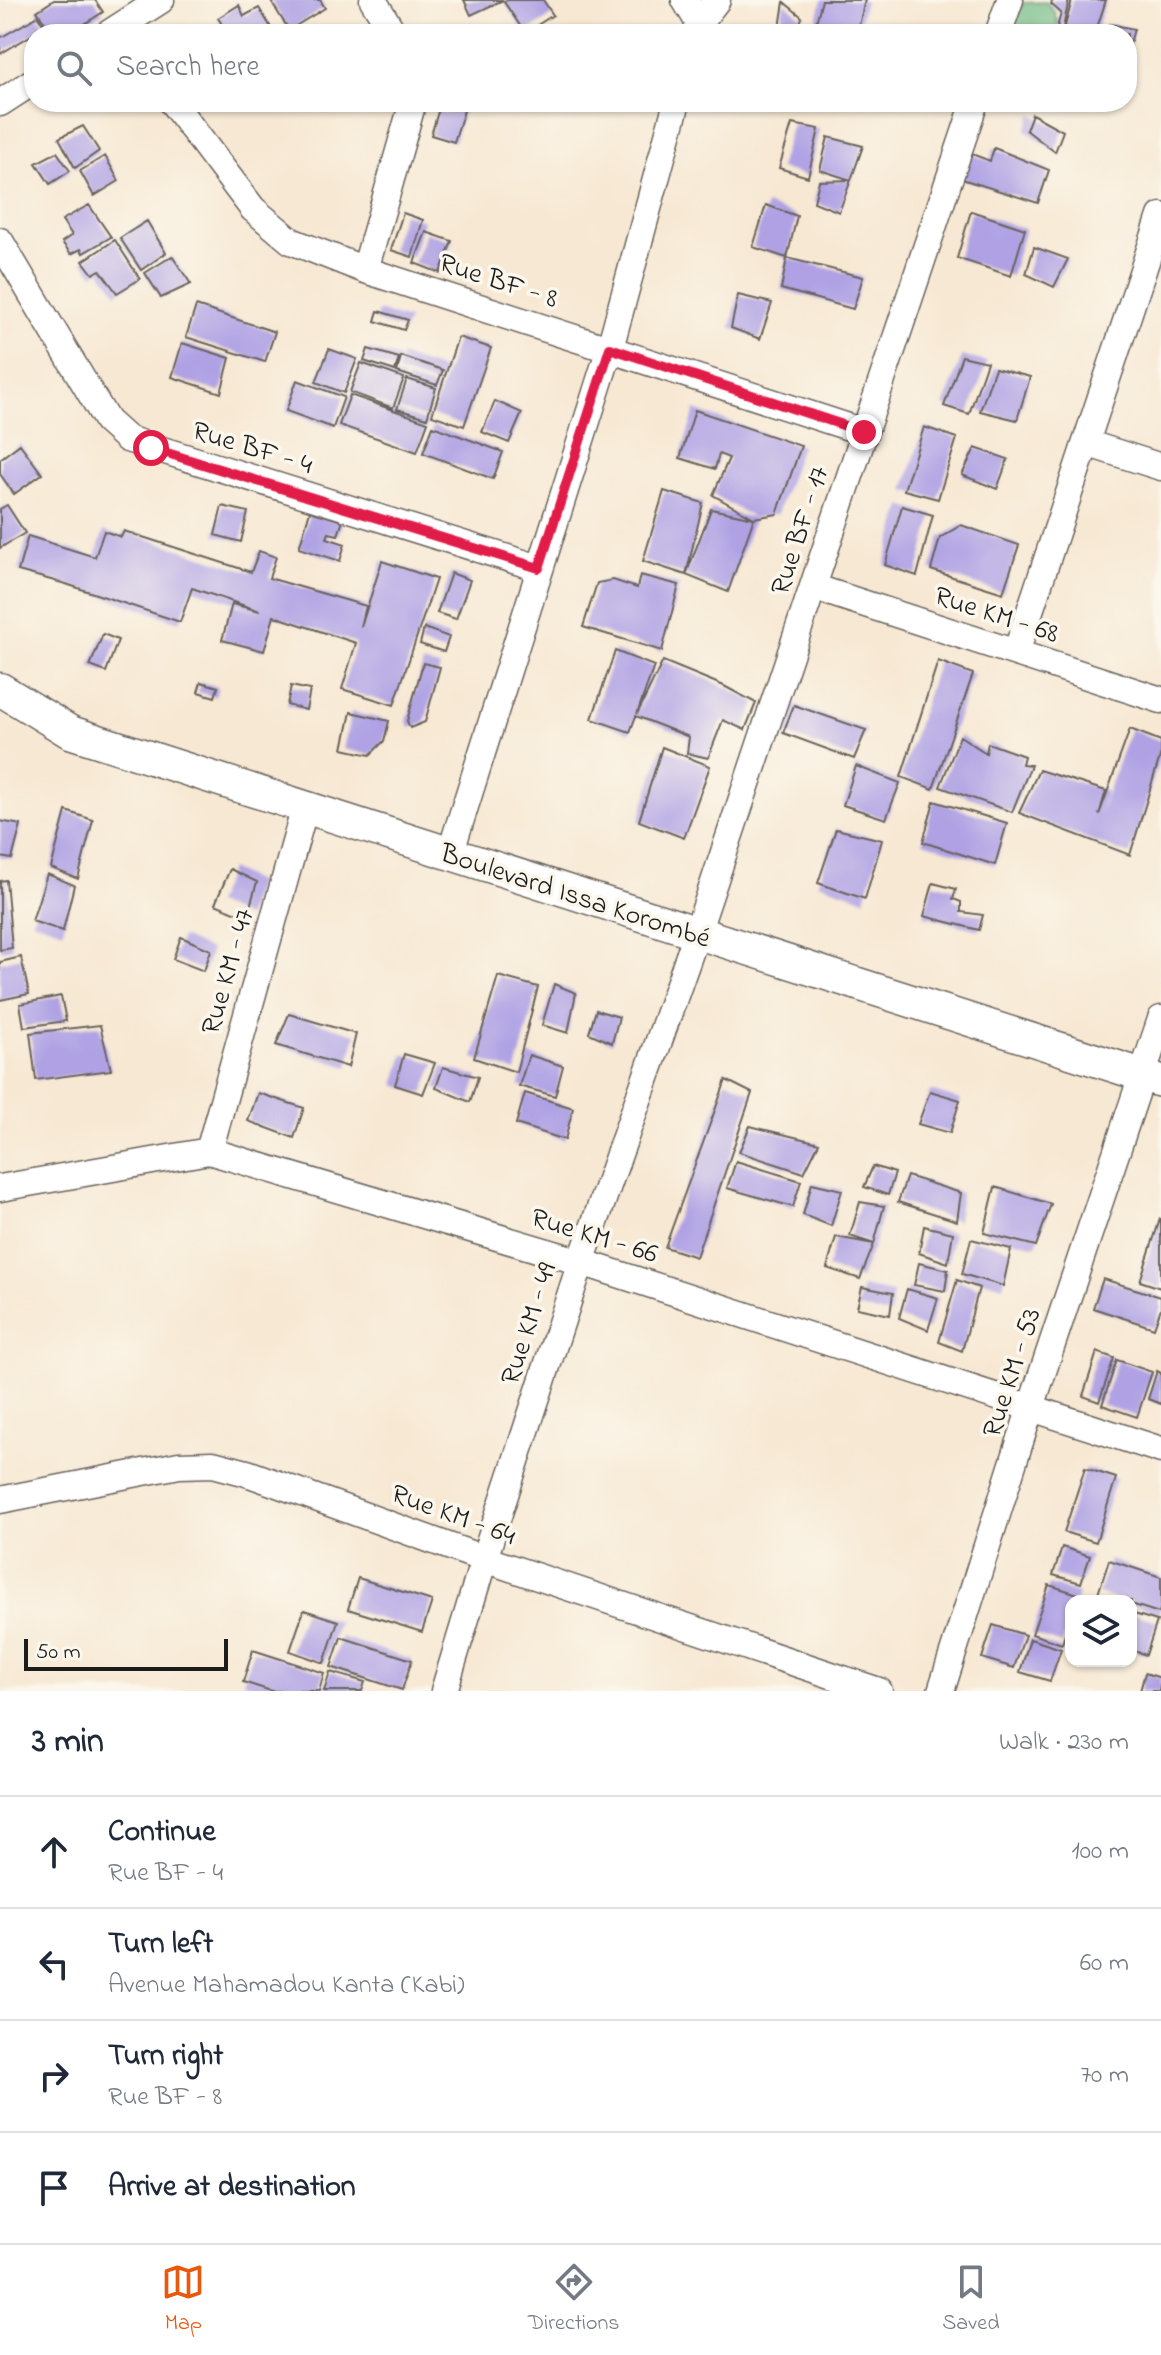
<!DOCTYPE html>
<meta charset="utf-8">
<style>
:root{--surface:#fff;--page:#f6f6f7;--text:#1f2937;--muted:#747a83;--line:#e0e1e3;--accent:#ea580c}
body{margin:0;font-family:"Indie Flower",sans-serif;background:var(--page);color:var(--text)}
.controls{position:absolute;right:24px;bottom:24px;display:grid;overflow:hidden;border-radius:16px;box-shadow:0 2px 6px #0004}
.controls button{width:72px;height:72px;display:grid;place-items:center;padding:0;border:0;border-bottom:2px solid var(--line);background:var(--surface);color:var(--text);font:40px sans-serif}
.scale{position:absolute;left:24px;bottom:20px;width:204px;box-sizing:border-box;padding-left:8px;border:4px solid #1c1c1c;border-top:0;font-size:22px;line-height:28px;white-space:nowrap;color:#1c1c1c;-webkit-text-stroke:6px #fbf7ec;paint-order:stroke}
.stop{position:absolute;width:24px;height:24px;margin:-18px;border:6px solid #e11d48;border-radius:50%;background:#fff}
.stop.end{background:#e11d48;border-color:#fff;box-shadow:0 2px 8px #0008}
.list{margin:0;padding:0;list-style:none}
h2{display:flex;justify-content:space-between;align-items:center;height:104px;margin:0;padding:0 32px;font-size:34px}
h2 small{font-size:26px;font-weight:400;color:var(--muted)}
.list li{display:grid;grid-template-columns:52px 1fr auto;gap:24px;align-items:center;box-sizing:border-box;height:112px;padding:0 32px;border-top:2px solid var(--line)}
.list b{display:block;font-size:30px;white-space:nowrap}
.list p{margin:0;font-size:26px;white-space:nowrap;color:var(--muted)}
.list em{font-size:26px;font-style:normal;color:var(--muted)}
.icon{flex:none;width:44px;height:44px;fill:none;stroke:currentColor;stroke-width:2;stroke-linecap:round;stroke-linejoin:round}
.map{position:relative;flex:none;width:1161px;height:1691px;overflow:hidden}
.search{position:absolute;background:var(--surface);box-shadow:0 2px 6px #0004;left:24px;right:24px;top:24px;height:88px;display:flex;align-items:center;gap:20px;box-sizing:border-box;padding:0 28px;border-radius:32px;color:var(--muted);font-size:30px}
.sheet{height:552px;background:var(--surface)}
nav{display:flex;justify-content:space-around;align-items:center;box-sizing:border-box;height:112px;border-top:2px solid var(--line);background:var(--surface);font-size:22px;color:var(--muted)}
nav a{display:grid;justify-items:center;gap:4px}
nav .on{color:var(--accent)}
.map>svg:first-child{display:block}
</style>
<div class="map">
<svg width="1161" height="1691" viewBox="0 0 1161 1691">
<rect width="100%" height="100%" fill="#fbf7ec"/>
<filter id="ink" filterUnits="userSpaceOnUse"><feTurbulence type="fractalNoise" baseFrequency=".0125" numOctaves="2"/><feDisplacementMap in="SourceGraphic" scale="16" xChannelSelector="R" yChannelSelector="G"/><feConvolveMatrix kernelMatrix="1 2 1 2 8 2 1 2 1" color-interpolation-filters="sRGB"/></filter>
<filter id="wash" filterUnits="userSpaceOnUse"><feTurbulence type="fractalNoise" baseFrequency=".006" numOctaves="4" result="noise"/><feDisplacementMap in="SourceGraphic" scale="32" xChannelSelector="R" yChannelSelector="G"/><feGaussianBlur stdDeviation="1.8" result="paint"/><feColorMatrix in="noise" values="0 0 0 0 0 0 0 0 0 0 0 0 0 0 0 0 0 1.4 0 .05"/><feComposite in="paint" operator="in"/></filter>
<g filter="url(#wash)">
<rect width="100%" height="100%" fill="#f7e8d3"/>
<path fill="#6cb982" stroke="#446a4f" stroke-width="2" d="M1046,2L1054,11L1058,24L1051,34H1026L1013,24L1023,3Z"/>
<g id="blocks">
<path fill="#afa1e4" d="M54,0H95L103,12L69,34H53L37,11Z
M270,0H320L325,8L289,30Z
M464,0H503L471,15Z
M507,0H543L553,15L525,33L504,2Z
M822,0H865L857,34H813Z
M1053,0H1069L1062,32L1056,31L1061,13L1051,4Z
M1072,0H1106L1095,34H1073L1064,30Z
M784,2L802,17L797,34H779Z
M239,5L244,16L259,8L275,34H228L218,18Z
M38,16L45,27L0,54V38Z
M1110,24L1134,29L1128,51L1127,34H1106Z
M441,102L465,107L454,142L431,135Z
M1032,114L1063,131L1055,152L1026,130Z
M792,124L819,129L808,177L779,168Z
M83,126L99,151L75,168L59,138Z
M828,137L863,146L851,180L820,170Z
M994,148L1049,170L1038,203L962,179L972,154L990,161Z
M57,152L70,171L50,184L36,163Z
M105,156L119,181L94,196L80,171Z
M851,180L839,212L814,202L819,181Z
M89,205L111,237L83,253L81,249L71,254L62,242L72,235L62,220Z
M766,205L797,216L787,258L863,277L853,309L781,289L787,258L753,247Z
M971,211L1025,229L1011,276L957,258Z
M403,213L423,220L412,257L391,250Z
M147,221L166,253L141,270L120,238Z
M426,232L452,241L440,273L414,263Z
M115,240L140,279L117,293L100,270L93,274L83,261Z
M1034,247L1068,259L1054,287L1026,274Z
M172,256L191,284L161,298L145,273Z
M738,295L772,303L760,339L731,328Z
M196,306L275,332L265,362L186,337Z
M378,311L408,320L404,330L375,321Z
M458,337L491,348L464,426L432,415Z
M182,343L230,358L221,393L172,377Z
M329,349L357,359L344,393L316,382Z
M368,349L399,358L395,371L364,361Z
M401,356L443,370L437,385L397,372Z
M962,356L987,362L969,414L944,406Z
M361,363L404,378L393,408L350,392Z
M995,368L1030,377L1017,420L980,411Z
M407,379L436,388L427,418L397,409Z
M297,380L344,397L333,428L286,411Z
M350,395L428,422L417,452L339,425Z
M495,401L522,413L509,443L482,432Z
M695,410L801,446L777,514L754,518L713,495L729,458L719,454L715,469L680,458Z
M433,426L503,452L493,479L423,453Z
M924,427L957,438L938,499L904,490Z
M20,444L42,474L14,494L0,474V459Z
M975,448L1008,459L997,489L962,475Z
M664,491L703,503L686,575L643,561Z
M7,505L25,533L0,548V509Z
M222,506L248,512L241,542L215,535Z
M902,506L933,515L917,576L885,565Z
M711,509L754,518L728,592L686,575Z
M310,511L343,521L338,535L329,533L327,538L345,544L340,561L299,548Z
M961,525L1019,545L1003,593L931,570L940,538Z
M104,531L121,537L124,531L251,572L259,551L276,557L269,578L366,606L361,627L382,561L436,579L394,705L342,689L356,643L274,616L264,651L222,640L232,604L260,611L192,588L180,622L66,584L18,571L28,536L95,557Z
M451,573L470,580L456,619L437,613Z
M640,575L679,585L662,651L583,627L597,583L613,580L637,588Z
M424,628L449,637L444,652L420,644Z
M103,634L118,640L106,672L90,666Z
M615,651L654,666L637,714L663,661L724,686L756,703L745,730L723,720L708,758L687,753L689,737L636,716L630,732L592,719Z
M938,661L973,674L933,789L901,777Z
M423,663L440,667L425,722L410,728L407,721Z
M201,682L218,687L215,697L198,692Z
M291,686L310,690L306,710L287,705Z
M794,705L866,730L854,759L783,733Z
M351,712L389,721L384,741L370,755L343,749Z
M1130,729L1161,741V753L1130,855L1019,813L1039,770L1106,791L1099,815Z
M960,736L986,753L988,743L1024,756L1022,764L1031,765L1012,812L940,787Z
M662,747L710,766L684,838L639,821Z
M856,766L900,783L886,819L843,805Z
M934,801L1007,823L995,865L923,842Z
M66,811L93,820L78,879L51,868Z
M0,821L21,825L12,859L0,857Z
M836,829L882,840L865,899L818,883Z
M230,869L257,882L247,917L215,904Z
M47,874L74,885L63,931L32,921Z
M6,880L12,948L0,950V881Z
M933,883L956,889L953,899L961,902V912L983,915L979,930L924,916Z
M181,937L211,950L204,971L173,959Z
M21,957L29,994L0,1000V962Z
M498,976L538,987L516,1072L474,1058Z
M554,984L576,993L568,1033L542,1025Z
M61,996L66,1021L24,1027L20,1004Z
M596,1010L619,1017L612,1043L589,1033Z
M289,1014L356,1034L348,1067L276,1045Z
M100,1025L111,1070L36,1080L30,1033Z
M404,1054L435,1063L423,1094L395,1085Z
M529,1055L563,1066L555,1096L519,1086Z
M443,1067L478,1077L470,1102L436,1088Z
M726,1080L752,1093L696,1257L665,1247Z
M930,1091L960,1100L950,1133L918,1124Z
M258,1093L304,1108L294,1138L248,1121Z
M525,1093L573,1108L565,1140L516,1124Z
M750,1126L819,1143L804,1173L739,1152Z
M736,1161L801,1181L793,1207L727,1188Z
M873,1166L895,1173L888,1195L864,1187Z
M907,1176L961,1193L957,1221L898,1202Z
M812,1183L842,1190L831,1226L803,1215Z
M995,1187L1051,1204L1036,1246L984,1233Z
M860,1202L884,1206L874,1244L860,1279L827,1268L836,1237L874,1244L850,1236Z
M1160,1219H1161V1288L1140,1281Z
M924,1226L953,1233L948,1263L919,1253Z
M971,1239L1011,1249L1003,1286L962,1274Z
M919,1263L948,1270L945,1291L914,1285Z
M1103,1279L1161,1297V1308L1154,1328L1093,1308Z
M957,1280L979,1288L962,1351L939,1342Z
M862,1287L893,1293L890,1315L857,1308Z
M907,1289L938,1298L928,1330L899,1318Z
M1097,1352L1114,1358L1099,1402L1083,1396Z
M1117,1360L1152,1372L1137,1417L1102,1405Z
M1157,1371L1161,1373V1404L1148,1399Z
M1085,1468L1116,1478L1096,1542L1064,1532Z
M1062,1547L1090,1556L1081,1583L1053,1575Z
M1109,1560L1161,1577V1606L1159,1613L1131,1604V1601H1121L1098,1594Z
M358,1578L432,1601L422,1632L348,1609Z
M1049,1585L1078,1594L1076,1601H1071V1615L1062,1644L1032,1634Z
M304,1610L338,1621L324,1663L290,1651Z
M1131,1613L1157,1621L1146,1655L1131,1650Z
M993,1625L1025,1635L1014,1668L982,1658Z
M341,1637L412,1660L402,1690L331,1667Z
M1030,1639L1061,1649L1050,1681L1020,1672Z
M253,1650L324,1673L319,1691H271L243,1682Z
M330,1672L365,1682L362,1691H324Z
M1145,1673L1161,1678L1159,1691H1140Z"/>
</g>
</g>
<g filter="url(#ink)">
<use href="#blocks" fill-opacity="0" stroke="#69635c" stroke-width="2"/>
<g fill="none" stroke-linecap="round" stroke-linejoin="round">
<defs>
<path id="minor" d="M373,0L394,34
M685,0L699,23
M108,34L161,0
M696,34L699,23L717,0
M998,34L1010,0
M172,102L253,209L291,241L365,270L864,432
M0,103L34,81
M0,241L107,421L127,439L539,568
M365,270L413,102
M1086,443L1161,467
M813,587L1161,700
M1016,653L1161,216
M450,854L610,348L677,102
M209,1151L305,807
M0,1188L209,1151L581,1262L1161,1450
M0,1500L179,1465L213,1464L247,1473L484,1559L879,1691
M444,1691L484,1559L581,1262L697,933L975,102
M941,1691L1031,1407L1161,1019"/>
<path id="tertiary" d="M0,689L70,732L1161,1081"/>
</defs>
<use href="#minor" stroke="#69635c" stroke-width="29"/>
<use href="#tertiary" stroke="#69635c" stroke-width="35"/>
<use href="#minor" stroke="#fff" stroke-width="26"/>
<use href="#tertiary" stroke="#fff" stroke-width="32"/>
</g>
</g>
<g fill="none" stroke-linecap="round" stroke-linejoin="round" filter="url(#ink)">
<path stroke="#e11d48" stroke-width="10" d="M151,448L539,568L610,348L864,432"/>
</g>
<g text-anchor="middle" stroke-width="7" stroke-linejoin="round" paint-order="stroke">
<g font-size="28" fill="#1c1c1c" stroke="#fbf7ec">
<text transform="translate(499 279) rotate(18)" y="10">Rue BF - 8</text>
<text transform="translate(253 446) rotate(17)" y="10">Rue BF - 4</text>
<text transform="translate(798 530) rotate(-72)" y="10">Rue BF - 17</text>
<text transform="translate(997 613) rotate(18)" y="10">Rue KM - 68</text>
<text transform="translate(576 894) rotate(18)" y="10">Boulevard Issa Korombé</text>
<text transform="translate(226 971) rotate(-74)" y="10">Rue KM - 47</text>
<text transform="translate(595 1234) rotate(17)" y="10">Rue KM - 66</text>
<text transform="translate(527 1323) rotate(-72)" y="10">Rue KM - 49</text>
<text transform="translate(1010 1372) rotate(-72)" y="10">Rue KM - 53</text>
<text transform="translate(454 1513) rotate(20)" y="10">Rue KM - 64</text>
</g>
</g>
</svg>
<div class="controls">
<button><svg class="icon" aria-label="layers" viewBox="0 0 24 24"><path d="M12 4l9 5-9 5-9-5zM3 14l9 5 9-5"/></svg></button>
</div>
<div class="scale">50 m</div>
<div class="stop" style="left:151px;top:448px"></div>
<div class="stop end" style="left:864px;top:432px"></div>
<div class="search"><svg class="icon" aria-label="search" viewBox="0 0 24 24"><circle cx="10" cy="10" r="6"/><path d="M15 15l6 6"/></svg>Search here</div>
</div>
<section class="sheet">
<h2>3 min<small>Walk · 230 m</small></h2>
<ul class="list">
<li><svg class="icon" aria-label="ahead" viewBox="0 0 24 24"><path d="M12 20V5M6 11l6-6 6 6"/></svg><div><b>Continue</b><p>Rue BF - 4</p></div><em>100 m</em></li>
<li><svg class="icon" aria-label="left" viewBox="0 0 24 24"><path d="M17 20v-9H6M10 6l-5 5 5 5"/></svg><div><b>Turn left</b><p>Avenue Mahamadou Kanta (Kabi)</p></div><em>60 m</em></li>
<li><svg class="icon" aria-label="right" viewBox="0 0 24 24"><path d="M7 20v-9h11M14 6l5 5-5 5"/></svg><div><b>Turn right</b><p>Rue BF - 8</p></div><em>70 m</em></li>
<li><svg class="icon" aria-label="arrive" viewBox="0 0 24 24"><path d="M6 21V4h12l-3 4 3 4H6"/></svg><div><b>Arrive at destination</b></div></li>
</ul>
</section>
<nav>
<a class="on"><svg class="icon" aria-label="map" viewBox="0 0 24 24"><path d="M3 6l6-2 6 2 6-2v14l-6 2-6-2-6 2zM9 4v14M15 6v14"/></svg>Map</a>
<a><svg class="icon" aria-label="directions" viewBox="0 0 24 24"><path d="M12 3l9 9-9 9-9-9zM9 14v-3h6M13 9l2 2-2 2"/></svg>Directions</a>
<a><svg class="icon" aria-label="saved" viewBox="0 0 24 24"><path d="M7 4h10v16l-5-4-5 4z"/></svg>Saved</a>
</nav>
